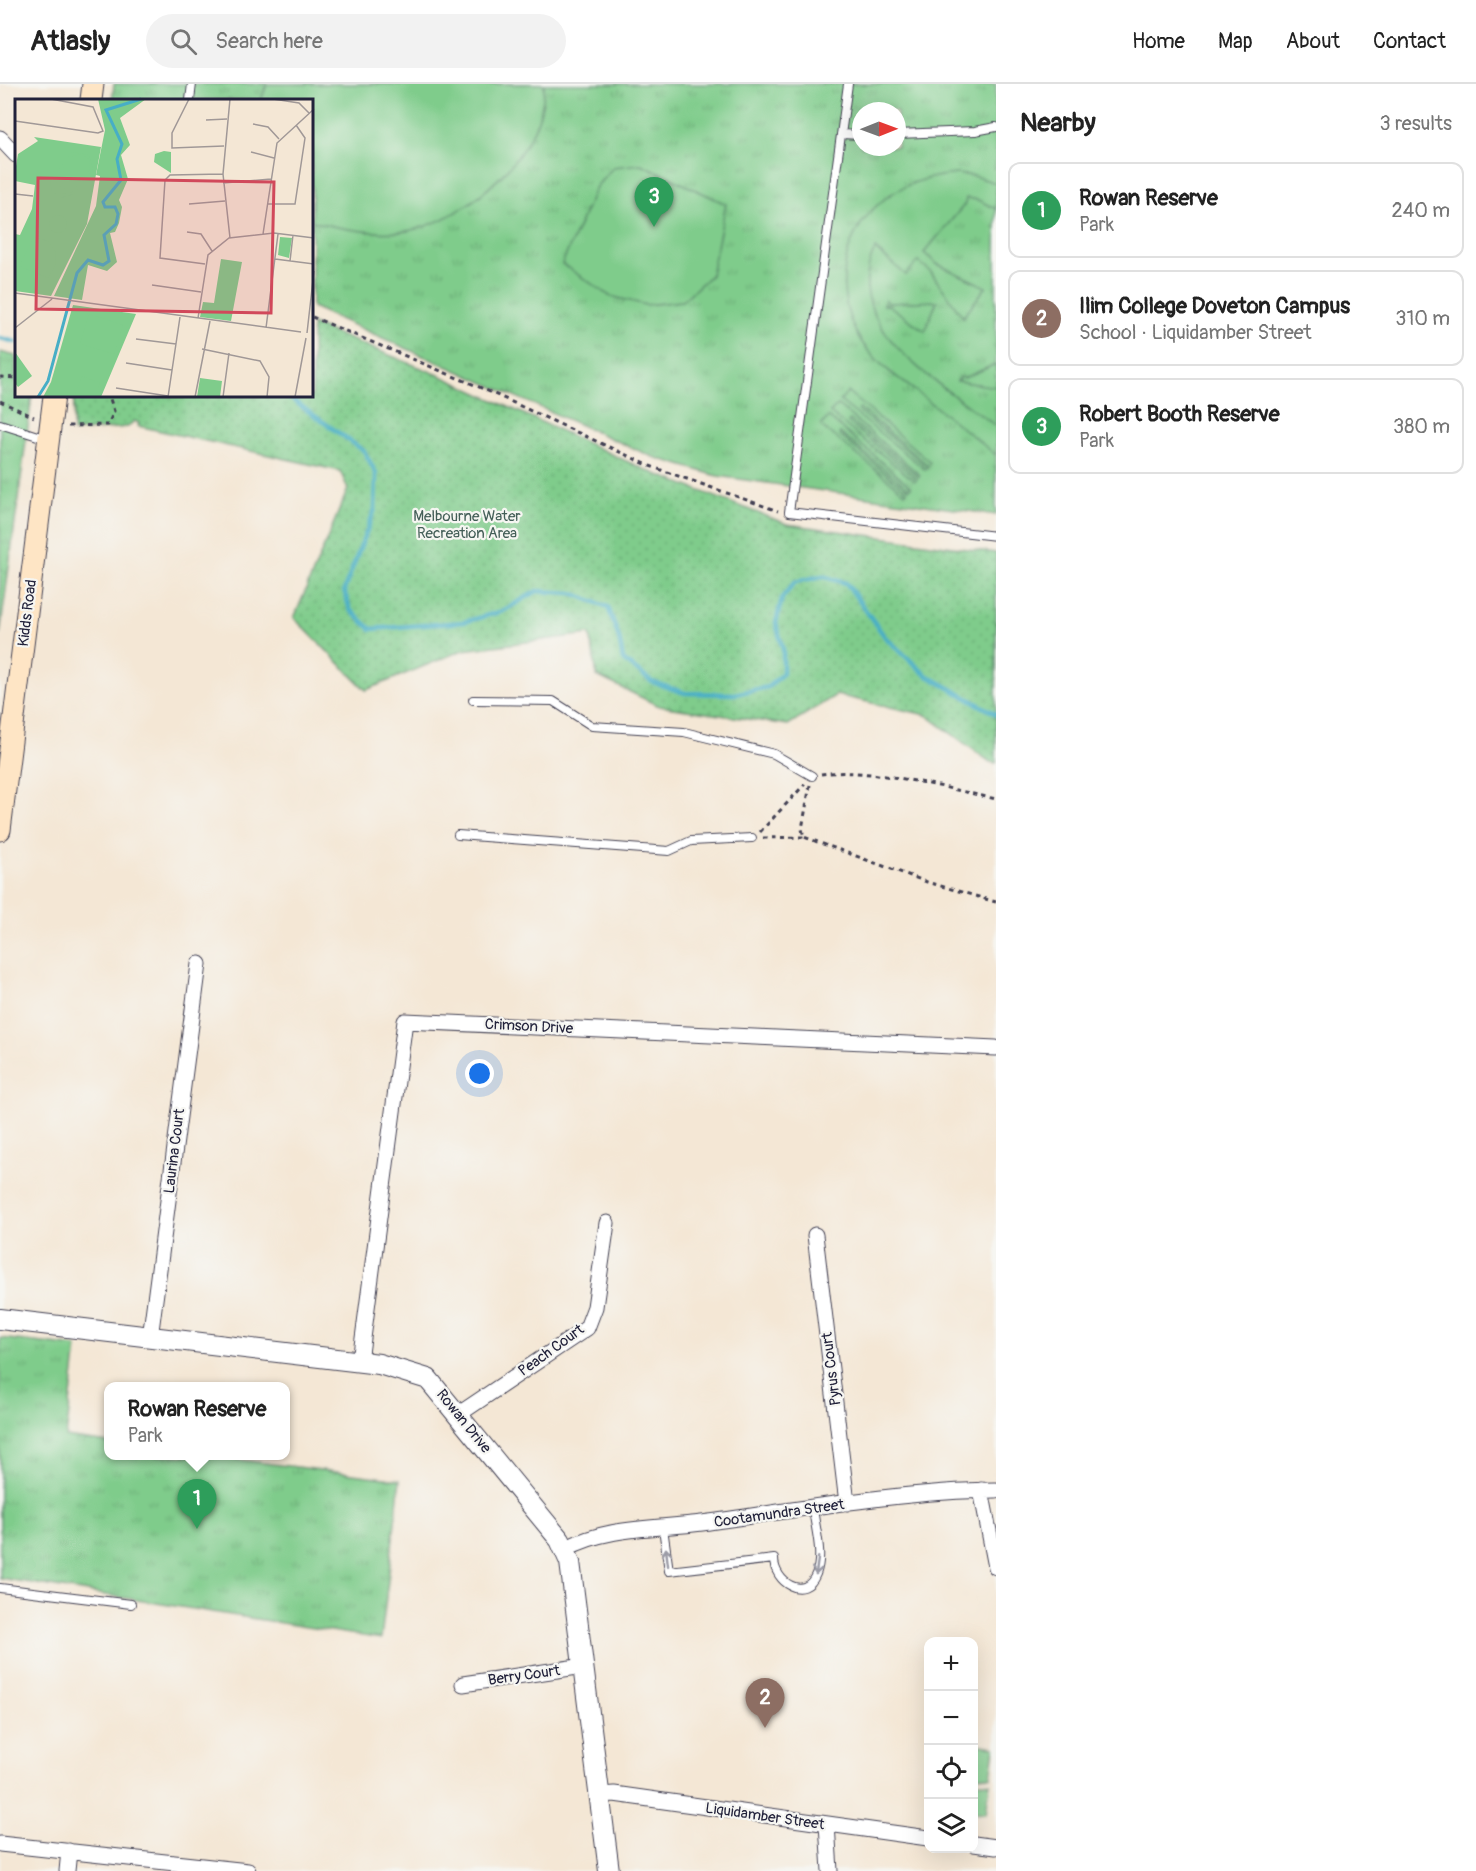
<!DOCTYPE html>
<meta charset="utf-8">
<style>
:root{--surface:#fff;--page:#f2f2f2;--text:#222;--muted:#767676;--line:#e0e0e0;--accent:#d1495b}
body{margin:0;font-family:Pangolin,sans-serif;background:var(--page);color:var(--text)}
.controls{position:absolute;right:18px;bottom:18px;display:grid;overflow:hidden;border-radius:12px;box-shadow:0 6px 24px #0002}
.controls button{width:54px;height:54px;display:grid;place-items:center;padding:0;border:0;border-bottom:2px solid var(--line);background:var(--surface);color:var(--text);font:30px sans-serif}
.compass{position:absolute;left:852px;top:18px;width:54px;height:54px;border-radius:50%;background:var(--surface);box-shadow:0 6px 24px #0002;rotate:89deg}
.you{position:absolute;left:480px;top:990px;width:21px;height:21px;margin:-15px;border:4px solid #fff;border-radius:50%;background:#1a73e8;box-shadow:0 0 0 9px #1a73e833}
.badge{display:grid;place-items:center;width:39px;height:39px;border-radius:50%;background:var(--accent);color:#fff;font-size:20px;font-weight:700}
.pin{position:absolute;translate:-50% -50px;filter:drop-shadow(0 2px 3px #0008)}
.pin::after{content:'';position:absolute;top:32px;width:21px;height:18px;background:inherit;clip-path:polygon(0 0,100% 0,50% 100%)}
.popup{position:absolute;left:104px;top:1298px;width:186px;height:78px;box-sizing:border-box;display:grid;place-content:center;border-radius:12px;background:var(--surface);filter:drop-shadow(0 2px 4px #0005);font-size:20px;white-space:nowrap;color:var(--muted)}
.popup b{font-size:22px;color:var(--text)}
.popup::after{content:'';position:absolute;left:50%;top:100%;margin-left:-12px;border:12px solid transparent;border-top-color:var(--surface)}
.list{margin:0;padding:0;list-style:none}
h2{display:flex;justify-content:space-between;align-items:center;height:78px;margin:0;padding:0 24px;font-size:26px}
h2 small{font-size:20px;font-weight:400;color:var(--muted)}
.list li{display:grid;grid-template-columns:39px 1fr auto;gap:18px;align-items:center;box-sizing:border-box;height:96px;margin:0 12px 12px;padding:0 12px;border:2px solid var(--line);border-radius:12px}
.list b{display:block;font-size:22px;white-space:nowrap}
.list p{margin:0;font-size:20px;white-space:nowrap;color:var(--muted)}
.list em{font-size:20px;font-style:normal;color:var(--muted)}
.icon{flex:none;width:33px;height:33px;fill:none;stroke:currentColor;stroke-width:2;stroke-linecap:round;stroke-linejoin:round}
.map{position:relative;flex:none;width:996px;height:1787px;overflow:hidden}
header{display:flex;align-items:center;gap:36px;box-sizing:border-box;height:84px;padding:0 30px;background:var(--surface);border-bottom:2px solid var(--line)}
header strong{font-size:28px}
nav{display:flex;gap:33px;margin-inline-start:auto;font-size:21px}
.search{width:420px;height:54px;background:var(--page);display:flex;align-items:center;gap:15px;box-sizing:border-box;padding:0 21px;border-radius:33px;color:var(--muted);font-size:22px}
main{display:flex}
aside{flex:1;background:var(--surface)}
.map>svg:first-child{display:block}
</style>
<header>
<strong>Atlasly</strong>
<div class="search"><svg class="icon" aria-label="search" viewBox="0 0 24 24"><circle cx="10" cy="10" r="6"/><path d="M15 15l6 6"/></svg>Search here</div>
<nav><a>Home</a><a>Map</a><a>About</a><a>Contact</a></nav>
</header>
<main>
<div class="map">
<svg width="996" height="1787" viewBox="0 0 996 1787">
<defs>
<pattern id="grass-dots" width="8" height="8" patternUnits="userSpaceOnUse" patternTransform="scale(1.5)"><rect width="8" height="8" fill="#7fcc8b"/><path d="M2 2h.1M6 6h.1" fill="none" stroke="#6daf79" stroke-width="1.8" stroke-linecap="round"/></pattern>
<pattern id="park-tufts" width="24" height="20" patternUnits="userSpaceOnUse" patternTransform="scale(1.5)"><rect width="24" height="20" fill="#7fcc8b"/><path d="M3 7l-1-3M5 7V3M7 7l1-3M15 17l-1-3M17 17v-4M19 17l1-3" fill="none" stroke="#6daf79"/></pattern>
</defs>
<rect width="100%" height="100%" fill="#f6f6f2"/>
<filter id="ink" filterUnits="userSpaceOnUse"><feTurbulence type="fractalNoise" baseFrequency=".0167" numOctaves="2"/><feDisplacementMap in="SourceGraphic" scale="12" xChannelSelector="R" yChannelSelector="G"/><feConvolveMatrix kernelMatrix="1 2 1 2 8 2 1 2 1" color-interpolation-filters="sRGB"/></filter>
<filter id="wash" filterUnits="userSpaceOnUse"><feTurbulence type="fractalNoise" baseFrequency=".008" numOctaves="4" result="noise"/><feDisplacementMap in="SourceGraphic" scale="24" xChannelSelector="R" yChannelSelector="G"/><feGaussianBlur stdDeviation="1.35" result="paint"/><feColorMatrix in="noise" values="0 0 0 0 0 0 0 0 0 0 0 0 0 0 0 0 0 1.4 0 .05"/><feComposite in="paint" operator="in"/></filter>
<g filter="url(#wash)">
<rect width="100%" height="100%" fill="#f4e7d5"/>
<path fill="url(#grass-dots)" stroke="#507763" stroke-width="1.5" d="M312,240L439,291L648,387L787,440L996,469V679L990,678L926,631L836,611L788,641L659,622L597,592L590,550L463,566L366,606L294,534L348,405L340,387L138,342L139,339L134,337L128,343L73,348L74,312H312Z"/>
<path fill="url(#park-tufts)" stroke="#507763" stroke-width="1.5" fill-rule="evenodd" d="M114,0H996V431L717,392L653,373L312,223V16H112ZM861,27H897V63H861Z
M0,268L16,272V312H32L0,550Z
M0,1254L77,1263L66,1353L108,1359L109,1372H209L400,1396L381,1555L0,1494Z"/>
<path fill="#7fcc8b" stroke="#507763" stroke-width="1.5" d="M267,0H544C547,65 467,137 407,147C381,152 337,144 312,137V16H261Z
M641,80L726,120L711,191L682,217L646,221L610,212L562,180L596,103L613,83Z
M957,90L974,92L996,99V125L978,116L966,114L965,120L924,169L937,180L986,203L963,233L930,187L918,177L906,191L875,165C836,243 945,303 996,342V371C969,349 941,327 914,306C897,293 879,281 866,264C839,229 836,177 861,140C885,106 917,93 957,90Z
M885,216L889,219L937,217L925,247L888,221H883Z
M996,280V303L957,297L960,293L964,294Z
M848,308L930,378L928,381L860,324L858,326L927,383L925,385L840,317Z
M838,321L920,391L919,393L850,336L848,338L917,395L915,397L830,329Z
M828,333L911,403L909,405L840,349L839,351L907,407L905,409L821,342Z
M974,1660L995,1663L991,1693L974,1691Z
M974,1697L990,1699L986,1729L974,1728Z"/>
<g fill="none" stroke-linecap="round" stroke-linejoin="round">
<path stroke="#47aec6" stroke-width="4.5" d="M0,254L16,258
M287,312L364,367L376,389L375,425L344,506L350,526L371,545L464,538L503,527L537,507L572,509L608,523L619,554L623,576L652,598L685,609L734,610L768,603L783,589V565L776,539L782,514L795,498L822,492L846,499L885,553L926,591L996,630"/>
</g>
</g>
<g filter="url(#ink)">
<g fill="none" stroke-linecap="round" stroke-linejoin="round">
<defs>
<path id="service" d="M848,0L789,428L996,452
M190,16L192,0
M841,50L861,51
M897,50L975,47L996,43
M0,340L47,355
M473,616L553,617L592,642L684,648L774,670L812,692
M458,751L669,767L691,757L752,754
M663,1444L669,1487L774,1475C774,1498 805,1518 816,1490C824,1471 815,1444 813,1424
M0,1504L131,1520"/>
<path id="minor" d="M0,54L16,71
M815,1151L847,1419
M150,1254L199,880
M360,1277L405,937L996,964
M459,1330L587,1244L595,1223L607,1139
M981,1406L996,1483
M565,1465C607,1442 656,1445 702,1439C797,1426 901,1407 996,1406
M463,1600L584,1582
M601,1711L614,1710L928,1754
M827,1740L830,1787
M0,1760L248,1787
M974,1760L996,1763
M67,1787L69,1767"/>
<path id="tertiary" d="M0,1235L379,1280L428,1295L560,1456L570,1478L609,1787"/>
<path id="secondary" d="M91,16L93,0
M0,746L54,312"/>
</defs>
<use href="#service" stroke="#424052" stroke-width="10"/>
<use href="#minor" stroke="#424052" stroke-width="17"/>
<use href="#tertiary" stroke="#424052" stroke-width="22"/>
<use href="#secondary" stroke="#424052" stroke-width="23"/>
<path stroke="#424052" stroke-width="3" stroke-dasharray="4.5 4.5" stroke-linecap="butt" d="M312,233L477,302L650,382L778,427
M0,293L16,294
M0,317L34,333
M68,342L108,341L114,327L109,312
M821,690C872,683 944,704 996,715
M810,701L802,745L804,753L927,798L996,818
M760,748L805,700
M763,754L804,753"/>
<use href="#service" stroke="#fff" stroke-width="8"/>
<use href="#minor" stroke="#fff" stroke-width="15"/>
<use href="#tertiary" stroke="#fff" stroke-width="20"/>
<use href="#secondary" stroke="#fee5c5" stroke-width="21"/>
</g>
<defs><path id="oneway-shaft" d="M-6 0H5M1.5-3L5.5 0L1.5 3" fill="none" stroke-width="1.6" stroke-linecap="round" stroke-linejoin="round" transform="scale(1.5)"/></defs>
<g stroke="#9c9ca7">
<use href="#oneway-shaft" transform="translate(667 1473) rotate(-97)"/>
<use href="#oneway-shaft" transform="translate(817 1482) rotate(98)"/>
</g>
</g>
<g text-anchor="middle" stroke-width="4.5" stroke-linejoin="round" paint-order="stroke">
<g font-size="15" fill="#435e57" stroke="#f6f6f2">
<text x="467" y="437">Melbourne Water<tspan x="467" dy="17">Recreation Area</tspan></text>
</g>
<g font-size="15" fill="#22223b" stroke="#f6f6f2">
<text transform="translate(27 529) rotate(-83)" y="5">Kidds Road</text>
<text transform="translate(529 942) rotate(3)" y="5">Crimson Drive</text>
<text transform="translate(174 1067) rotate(-83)" y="5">Laurina Court</text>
<text transform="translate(551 1266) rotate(-36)" y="5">Peach Court</text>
<text transform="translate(831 1285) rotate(-97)" y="5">Pyrus Court</text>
<text transform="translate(464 1337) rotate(51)" y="5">Rowan Drive</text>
<text transform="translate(779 1429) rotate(-8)" y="5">Cootamundra Street</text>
<text transform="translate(524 1591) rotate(-8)" y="5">Berry Court</text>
<text transform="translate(765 1732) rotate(8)" y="5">Liquidamber Street</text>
</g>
</g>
<g transform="translate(15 15)">
<rect width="298" height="298" fill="#f4e7d5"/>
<path d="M83,0H131L105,19L115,46L106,56L113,80L104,101L107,108L104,124L100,133L95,134L102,163L92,172L73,166L67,201L39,197L81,107L85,77L81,76L90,31Z" fill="#7fcc8b"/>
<path d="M19,38L86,48L72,125L36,197L0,192V135L5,136L17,110L20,86L0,82V73L3,55L23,42ZM149,52L156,53V74L139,63L140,55ZM265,138L277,139L274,159L263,156ZM206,160L227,163L216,222L185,218L188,203L199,204ZM58,206L121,215L86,298H28L36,283ZM185,279L207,282L205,298H182Z" fill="#7fcc8b"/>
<path d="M57,53L74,56L78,70L59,95L45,99L37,92L35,82ZM66,55L75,61L74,72L57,93L45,95L54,84L50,81L45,88L39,80L58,57ZM34 125a9 9 0 1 1 18 0a9 9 0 1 1-18 0ZM19,138L33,142L40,152L41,165L33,179L4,167ZM74,215L108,226L99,255L65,245ZM0,253L17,277L3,288L0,284ZM67,277L85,284L80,298H59Z" fill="#7fcc8b" fill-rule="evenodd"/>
<path fill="none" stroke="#47aec6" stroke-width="3" d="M23,298L33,282L62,174L73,161L88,166L94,162L89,136L101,125L103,115L100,108H90L88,103L106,81L102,60L107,45L91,11L126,0"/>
<path fill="none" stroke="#a09897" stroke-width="1.5" d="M174,0L157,34V49L209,47M258,0L284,4L294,14M191,21L212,20M0,22L83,34L88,32L78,8L36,0M238,25L253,28L264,40M236,53L259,59M208,84L256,80M0,95L18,97M174,105L210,102M252,105H280L290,39L281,26M172,133L186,135L197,152M248,135L262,44L299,10M215,139L208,75L215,0M260,160L299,165M275,162L278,136M190,165L145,159L150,81L155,76L208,75M137,186L186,193M0,194L286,233M183,219L193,156L214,139L259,134L299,139M0,229L37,200M251,229L263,135M292,234L299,172M121,240L161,245M187,250L245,262L254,278L252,298M111,264L157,271M101,289L153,297M153,298L165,218M180,298L195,222M208,298L214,254M280,298L291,239"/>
<path fill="#d1495b" fill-opacity="0.15" stroke="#d1495b" stroke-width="3" d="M23,79L259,83L256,214L21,210Z"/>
<rect width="298" height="298" fill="none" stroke="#22223b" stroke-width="3"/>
</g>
</svg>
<div class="controls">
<button>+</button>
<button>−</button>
<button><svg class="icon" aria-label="locate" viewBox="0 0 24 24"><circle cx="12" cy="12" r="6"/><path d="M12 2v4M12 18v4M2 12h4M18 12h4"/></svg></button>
<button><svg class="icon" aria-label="layers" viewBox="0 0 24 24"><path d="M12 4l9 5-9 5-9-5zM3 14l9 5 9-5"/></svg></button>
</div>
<svg class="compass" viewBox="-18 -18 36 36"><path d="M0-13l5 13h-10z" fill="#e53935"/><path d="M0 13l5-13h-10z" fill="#767676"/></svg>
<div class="you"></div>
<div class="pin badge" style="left:197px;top:1445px;background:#2e9e5b">1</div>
<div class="popup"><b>Rowan Reserve</b>Park</div>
<div class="pin badge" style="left:765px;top:1644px;background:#8d6e63">2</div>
<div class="pin badge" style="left:654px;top:143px;background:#2e9e5b">3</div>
</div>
<aside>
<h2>Nearby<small>3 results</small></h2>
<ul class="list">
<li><span class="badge" style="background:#2e9e5b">1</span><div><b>Rowan Reserve</b><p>Park</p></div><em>240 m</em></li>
<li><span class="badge" style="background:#8d6e63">2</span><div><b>Ilim College Doveton Campus</b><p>School · Liquidamber Street</p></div><em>310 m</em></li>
<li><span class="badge" style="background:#2e9e5b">3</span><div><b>Robert Booth Reserve</b><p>Park</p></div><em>380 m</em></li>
</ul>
</aside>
</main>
